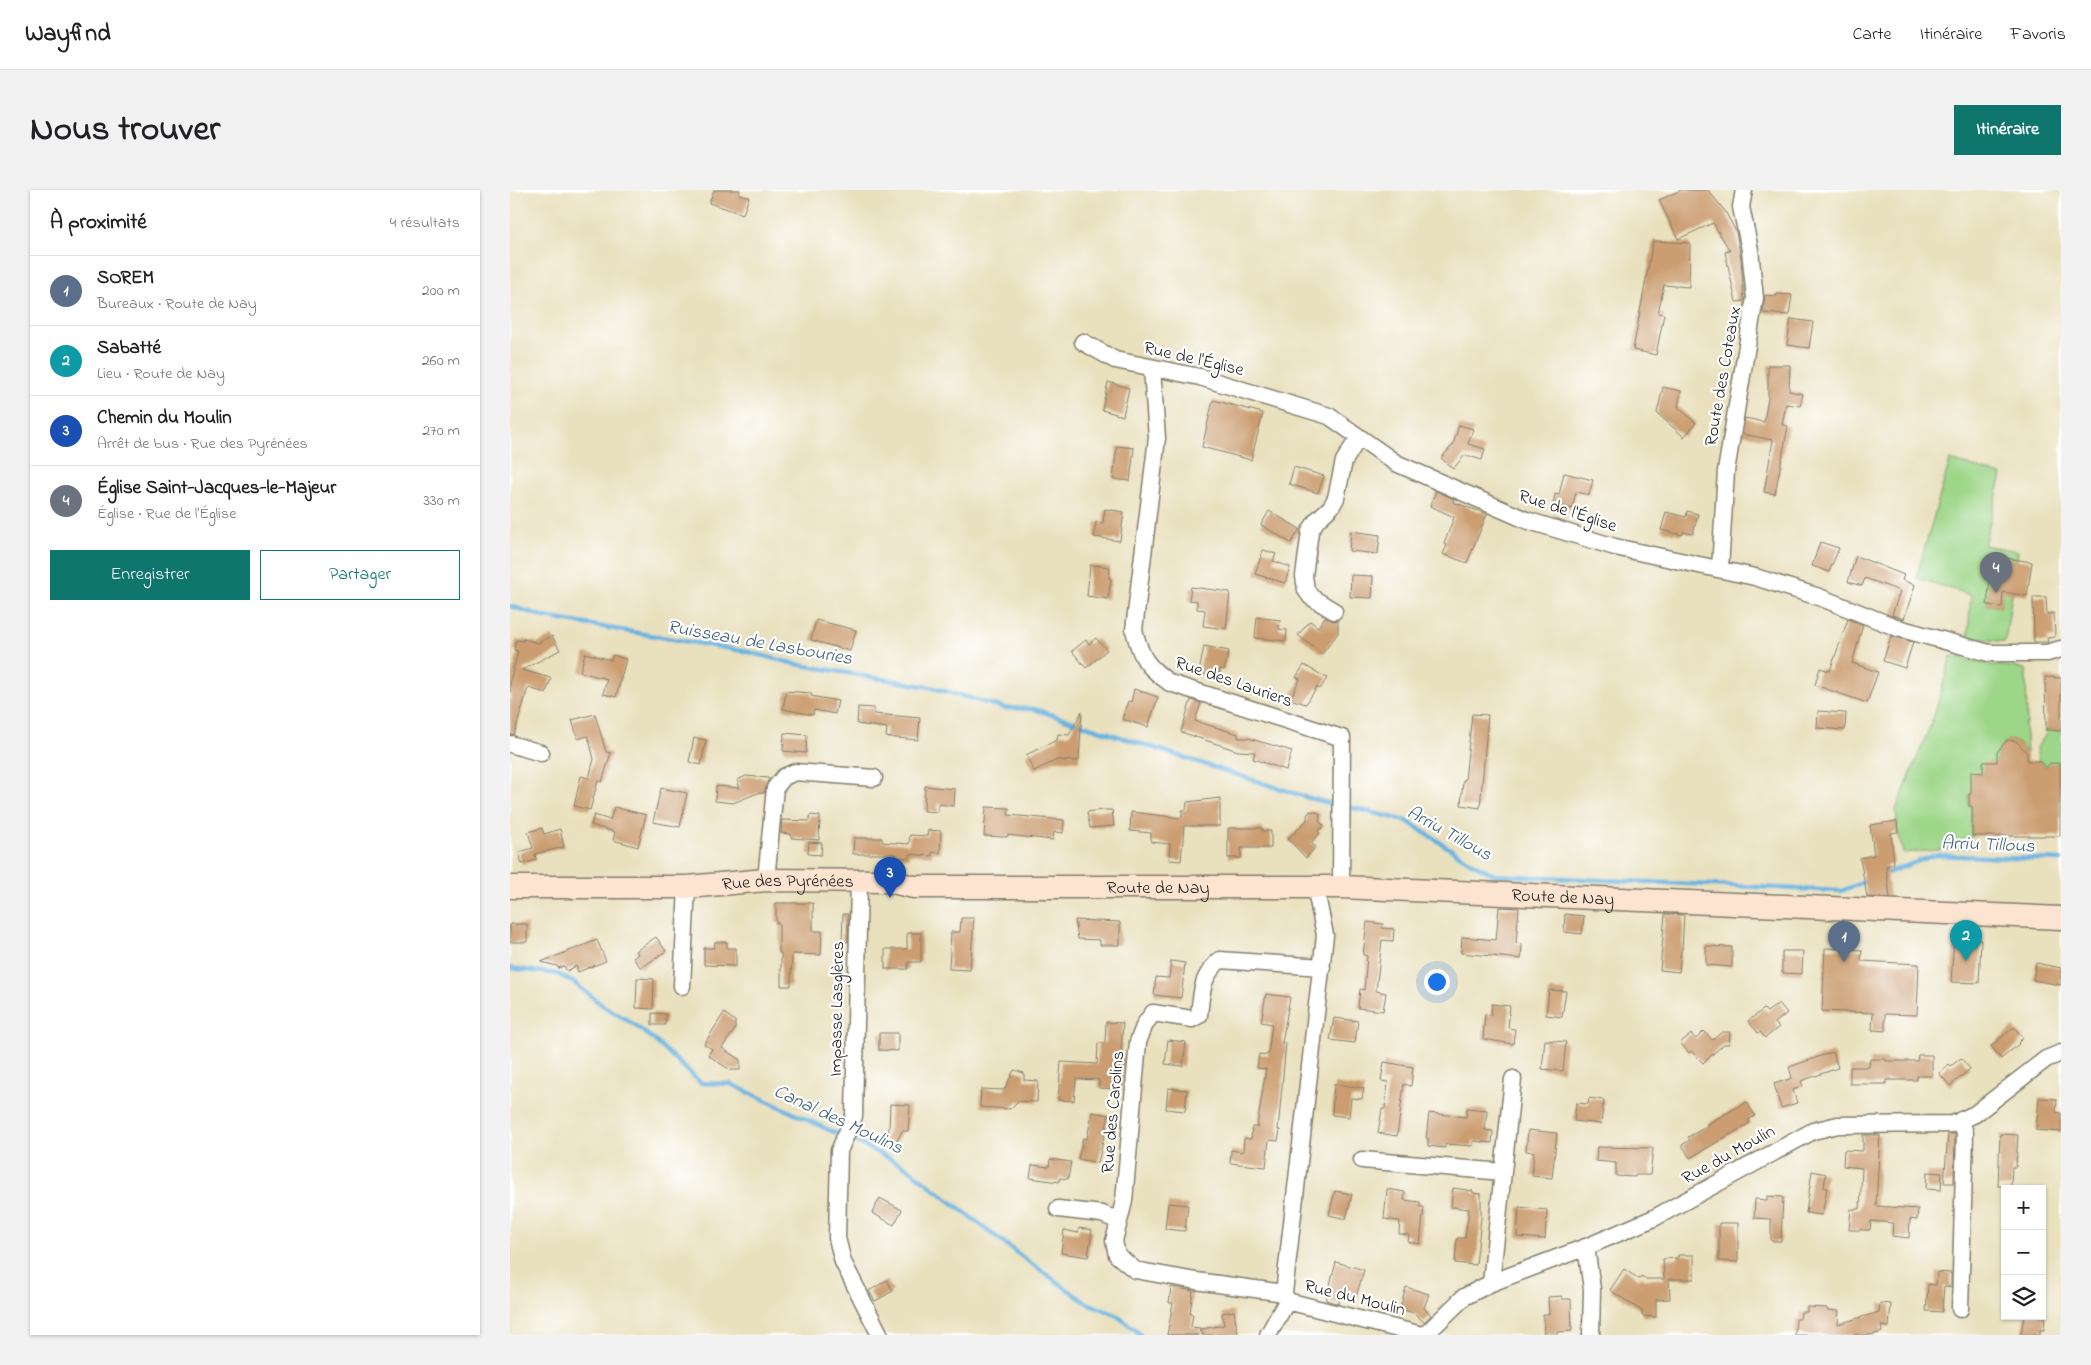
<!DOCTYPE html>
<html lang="fr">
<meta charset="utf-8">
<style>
:root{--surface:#fff;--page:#f2f2f2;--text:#202124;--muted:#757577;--line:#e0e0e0;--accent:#0f766e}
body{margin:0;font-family:"Indie Flower",sans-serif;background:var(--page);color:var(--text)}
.controls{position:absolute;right:15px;bottom:15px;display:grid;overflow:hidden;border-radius:0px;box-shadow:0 1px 4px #0004}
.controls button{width:45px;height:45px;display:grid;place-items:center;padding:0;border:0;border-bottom:1px solid var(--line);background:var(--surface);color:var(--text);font:25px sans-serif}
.you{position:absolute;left:926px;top:791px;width:18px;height:18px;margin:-12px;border:4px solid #fff;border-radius:50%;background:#1a73e8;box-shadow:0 0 0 8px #1a73e833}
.badge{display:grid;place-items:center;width:32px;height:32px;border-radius:50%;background:var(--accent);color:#fff;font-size:16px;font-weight:700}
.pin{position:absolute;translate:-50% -41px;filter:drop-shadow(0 1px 2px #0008)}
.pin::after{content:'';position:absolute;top:26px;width:18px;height:15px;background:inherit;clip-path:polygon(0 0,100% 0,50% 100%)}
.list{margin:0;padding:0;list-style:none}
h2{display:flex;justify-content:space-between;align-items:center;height:65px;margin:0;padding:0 20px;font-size:21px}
h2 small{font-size:16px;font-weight:400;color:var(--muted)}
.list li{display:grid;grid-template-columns:32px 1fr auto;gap:15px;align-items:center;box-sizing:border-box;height:70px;padding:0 20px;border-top:1px solid var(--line)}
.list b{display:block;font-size:19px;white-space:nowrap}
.list p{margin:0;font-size:16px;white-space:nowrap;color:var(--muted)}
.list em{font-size:16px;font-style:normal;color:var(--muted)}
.actions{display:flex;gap:10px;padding:15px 20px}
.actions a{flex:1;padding:11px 0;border:1px solid var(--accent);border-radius:0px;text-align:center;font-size:18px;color:var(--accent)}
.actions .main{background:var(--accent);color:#fff}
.icon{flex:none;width:28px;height:28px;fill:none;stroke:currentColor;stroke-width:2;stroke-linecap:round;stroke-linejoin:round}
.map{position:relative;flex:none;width:1551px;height:1145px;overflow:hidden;border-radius:0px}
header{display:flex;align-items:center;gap:30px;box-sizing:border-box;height:70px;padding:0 25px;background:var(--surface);border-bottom:1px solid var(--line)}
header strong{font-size:24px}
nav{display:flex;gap:28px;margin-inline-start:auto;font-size:18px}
.intro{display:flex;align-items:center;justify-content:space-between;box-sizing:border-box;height:120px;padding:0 30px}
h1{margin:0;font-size:35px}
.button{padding:12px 22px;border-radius:0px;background:var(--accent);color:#fff;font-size:18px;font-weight:700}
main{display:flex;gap:30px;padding:0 30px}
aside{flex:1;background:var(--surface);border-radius:0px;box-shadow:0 1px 4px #0004}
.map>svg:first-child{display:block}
</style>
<header>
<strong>Wayfind</strong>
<nav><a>Carte</a><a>Itinéraire</a><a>Favoris</a></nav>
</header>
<div class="intro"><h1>Nous trouver</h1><a class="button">Itinéraire</a></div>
<main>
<aside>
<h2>À proximité<small>4 résultats</small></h2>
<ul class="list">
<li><span class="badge" style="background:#5c6f8a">1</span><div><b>SOREM</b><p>Bureaux · Route de Nay</p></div><em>200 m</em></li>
<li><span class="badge" style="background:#0f9aa8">2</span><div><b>Sabatté</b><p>Lieu · Route de Nay</p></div><em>260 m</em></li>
<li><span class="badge" style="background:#1a4fb4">3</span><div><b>Chemin du Moulin</b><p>Arrêt de bus · Rue des Pyrénées</p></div><em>270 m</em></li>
<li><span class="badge" style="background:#6b7280">4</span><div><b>Église Saint-Jacques-le-Majeur</b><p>Église · Rue de l'Église</p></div><em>330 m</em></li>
</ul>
<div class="actions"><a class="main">Enregistrer</a><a>Partager</a></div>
</aside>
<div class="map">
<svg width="1551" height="1145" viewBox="0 0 1551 1145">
<rect width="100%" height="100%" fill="#fff"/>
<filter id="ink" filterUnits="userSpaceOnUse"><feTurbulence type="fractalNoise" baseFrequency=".02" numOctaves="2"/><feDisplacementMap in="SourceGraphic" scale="10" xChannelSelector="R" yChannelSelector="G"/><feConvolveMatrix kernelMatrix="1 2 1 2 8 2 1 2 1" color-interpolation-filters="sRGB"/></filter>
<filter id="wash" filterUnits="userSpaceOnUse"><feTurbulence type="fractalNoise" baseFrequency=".0096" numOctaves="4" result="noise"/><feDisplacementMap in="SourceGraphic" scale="20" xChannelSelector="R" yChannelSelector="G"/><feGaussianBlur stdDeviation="1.12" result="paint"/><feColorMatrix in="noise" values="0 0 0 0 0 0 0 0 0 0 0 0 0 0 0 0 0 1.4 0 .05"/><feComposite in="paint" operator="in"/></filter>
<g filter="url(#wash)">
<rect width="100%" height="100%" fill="#e9e0bd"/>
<path fill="#9dd688" stroke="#5c7952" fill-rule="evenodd" d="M1440,270L1492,285L1474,355L1508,361L1495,452L1458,447L1461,405L1406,388ZM1482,373L1488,374L1494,390L1491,417L1477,415L1480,389L1476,388L1478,378H1481Z
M1441,466L1477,474L1516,479L1517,533H1515L1517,563L1506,551L1497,550L1487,562V604H1459V616H1462L1461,657L1393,663L1388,642L1386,620L1424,526Z
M1536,540L1551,541V572L1540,574L1536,577L1529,571L1526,558L1535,546Z"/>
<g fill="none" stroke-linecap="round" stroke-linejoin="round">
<path stroke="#68b2e0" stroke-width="4.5" d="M0,416L35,427L238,462L285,474L420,497L495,518L524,519L799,608L827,615
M835,616L897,631L962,673L985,685L1331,701L1354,692
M1377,683L1425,665L1551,670
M0,778L48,784L66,794L92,815L119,831L142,848L191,893L221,894L332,946
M339,948L396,977L511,1066L575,1112L606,1125L626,1140L630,1145"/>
</g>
<g id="blocks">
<path fill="#cb9d6f" d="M204,0H230L229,4L239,7L233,24L199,13Z
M1171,0H1198L1215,21L1226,42L1231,69L1234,111L1226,112L1215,62L1220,61L1203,33L1168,49L1149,10Z
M1143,51L1180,53L1179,97L1154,95L1148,123L1154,124L1146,165L1123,160Z
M1267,104L1282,105L1279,125L1253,123L1255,105L1267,106Z
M1281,129L1303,132L1299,158L1277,155Z
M1258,175H1280L1279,201L1293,204L1290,216L1276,214L1272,235L1278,236L1265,304L1254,302L1263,250L1232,244L1235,228L1254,232L1258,208Z
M598,192L619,198L613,226L592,220Z
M1153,197L1171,201L1168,217L1186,233L1174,247L1147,223Z
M703,210L753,223L741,270L692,257Z
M949,235L963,239L958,254L975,259L972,270L955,265L943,279L931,268L943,255Z
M607,256L624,258L620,291L603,289Z
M784,277L814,286L808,303L779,294Z
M1054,283L1083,290L1079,305L1066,302L1062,319L1043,314L1045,304L1049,305Z
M926,301L944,309L943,312L977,324L957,373L933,364L937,355L934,354L944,327L920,316Z
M595,319L614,322L610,351L584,347L586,332L593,333Z
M759,321L790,339L781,353L751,335Z
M1177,321L1188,324L1183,344L1173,342L1172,345L1151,340L1156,322L1176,327Z
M841,341L870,345L868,364L839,361Z
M1310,352L1329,358L1319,382L1302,376Z
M753,360L766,364L763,371L780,377L775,393L745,384Z
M1346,366L1394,385L1392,390L1405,395L1394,429L1382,425L1390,401L1355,388L1352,396L1338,392Z
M1489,367L1522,372L1517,406L1493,402L1492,417L1477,415L1480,389L1476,388L1478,377L1481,378L1482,373L1488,374Z
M580,375L600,377L599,388L601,389L598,409L577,406Z
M841,385L863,386L862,408L840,407Z
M681,397L720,402L716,439L693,436L695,420L687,419V411L679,410Z
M1523,407H1536L1537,424L1544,423L1545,447L1537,448L1538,452H1524Z
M747,427L770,430L769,439L777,440L776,451L745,448Z
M815,427L823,431L828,430V443L812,464L788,445L800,431L808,437Z
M1338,429L1353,435L1342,473L1368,482L1357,513L1305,495L1310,478L1320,481Z
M306,430L346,440L340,461L301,450Z
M42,446L50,460L12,480L41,488L36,503L18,498L4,545L0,544V491L8,461L4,460L6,450L13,451V449L28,453Z
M1381,446L1403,452L1395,478L1373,471Z
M586,448L597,460L576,478L562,461L576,450L579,454Z
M694,456L719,461L714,480L710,479L708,488L689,483Z
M75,463L101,470L103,465L116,469L106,507L93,504L97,489L70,482Z
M794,475L817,488L810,499L807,497L796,514L780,509L790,489L786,487Z
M1535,487L1551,488V541L1536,540Z
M624,499L648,507L638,537L612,529L618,511L621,512Z
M276,501L301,503V506L328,511L325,524L304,520L303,525L273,519Z
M681,510L691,513L685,531L728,544V548H738L782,561L776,580L743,569L745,562L728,561L671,542Z
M348,517L364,518V524L410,528L408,550L376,547L377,538L347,534Z
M572,521L569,571L547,570L524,581L516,565L547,550L548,544L559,545Z
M1308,521L1336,523L1335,540L1307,538Z
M85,524L96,562L101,563L92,592L88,591L80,620L64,616L71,586L79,588L84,569L78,546L68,549L62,530Z
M962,524L978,525L970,618L951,615L953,590H955Z
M274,543L297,545L296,563L273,561Z
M184,548L196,550L191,575L179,572Z
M1497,550L1506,551L1517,563V571H1529L1536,577L1540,573H1550V646H1462V616H1459V604H1461V582L1473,583V572H1487V562Z
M236,586L259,588L254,603H248L223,613L205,611L206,596L230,598L227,590Z
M415,596L445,599L444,616L428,614V622L414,621Z
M151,598L177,603L170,637L143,632Z
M710,608V636H674L671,671L659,670L660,654L641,652V643L620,641L621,622L672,628V620H676L677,612Z
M104,617L136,625L128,657L103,650L105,642L81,635L84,625L100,630Z
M476,617L499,618L498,625L554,630L553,643L544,642L543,650L497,645V647L474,646Z
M593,620H602L604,636L580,638L577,622Z
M800,621L807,622L810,625L809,631L814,636L808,641L810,643L801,653L806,657L796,668L778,649L797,630V625Z
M300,625L310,626L309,650L281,648V644L271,643L272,630L299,631Z
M1387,631L1388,642L1381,643L1384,674L1376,676L1380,708L1357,707L1350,668L1364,665L1360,635Z
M32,638L34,644L50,639L54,657L25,664L26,670L12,674L9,662L23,658L18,642Z
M718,638H752V641H761V658H731V668H718Z
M418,640L431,641L430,663L422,662V666L399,664V668L386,667L387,664H343L344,648H372V652L399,654L400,645L417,646Z
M299,652L312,653L311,665L298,664Z
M266,713H303V741H312L311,765L282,764L281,796H271V763H269V733H266Z
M989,717L1009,718L1006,753L1012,754L1011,769L951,763L952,747L986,750Z
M333,724H338V752L332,751Z
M1055,724L1074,726L1072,744L1054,742Z
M1155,724L1174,725L1172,760L1171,761L1169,782L1150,780Z
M451,728H464L460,780L439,779L441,742H450Z
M565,730L610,732V755H590V750L568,749Z
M857,732L873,734L872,738L884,739L883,751L872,750L866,801L876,803L873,821L848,818L850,799L854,800L857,766L853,765Z
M0,734H17V752H0Z
M397,743H411V772H398V779H375V759H397Z
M146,747L156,761L131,778L123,768L128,764L126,761Z
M1444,748L1471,750L1469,793L1441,792Z
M87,750L96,771L68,782L66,776L57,781L54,776L48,778L47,776L31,772Z
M205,752H217V758H226V776L194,775V758H204Z
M1196,756L1222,757V777L1196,775Z
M1315,758L1352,760L1351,771L1409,774L1407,825L1375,824V841L1362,840L1363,823L1312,821Z
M1272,761H1293L1292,784L1272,783Z
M661,771L675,773L671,808L644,805L646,787L659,788Z
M1526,773L1551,778V795L1523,790Z
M127,788L144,789L143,819L126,818Z
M1039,800L1056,801L1052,827L1036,825Z
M756,804L780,807L772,853H776L768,940H770L768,951L759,950L756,977L720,973L721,960L733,962L734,948L741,949L742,937H747L756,879L747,878L749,864L758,865L762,834L751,832Z
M1269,813L1277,823L1265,833L1269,837L1255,848L1250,842L1248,843L1238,831L1254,819L1257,822Z
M982,814L1000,816L998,838L1005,839L1003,854L973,849L975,824L981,825Z
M142,823L156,824L155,835H142Z
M214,823L225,831V839L212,858L230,870V880H220L198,865L202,859L194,854Z
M824,828L848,831L845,853L820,850Z
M596,832L613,833L611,865H615L612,899L589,898V890L566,889L564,911L548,910L551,872L587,874L588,853H595Z
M1504,837L1513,848L1508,853L1509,854L1491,869L1481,856Z
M1194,841L1202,850L1212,842H1220L1219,854H1214L1193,873L1181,861L1179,863L1170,853L1181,844L1186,849Z
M369,843H388V861L369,860Z
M658,850L676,852L673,876L655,874Z
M1035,850L1056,852L1053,881L1032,879Z
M1323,862L1328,878L1291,891L1293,896L1283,900L1287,913L1271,918L1264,894L1282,888L1279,877Z
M1408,865H1422V886H1407V890H1376V894H1340V877H1359L1360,869H1376V871H1407Z
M1451,868L1460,879L1440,896L1429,883L1439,874L1441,876Z
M874,872L903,877L901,896L894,894L887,946L868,943L872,919H875L878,892L871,891Z
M504,880L514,883V890L528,891L527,912L508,911L500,919L470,917L471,899L494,900Z
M824,894L854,898L852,909L841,908L839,927L822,925Z
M658,898L677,900L675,921L656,919Z
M1079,908L1094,910L1091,934L1064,931L1066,913L1078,914Z
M1529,908L1547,909L1546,922L1551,923V942L1526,940Z
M1237,912L1245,926L1238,930L1240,933L1180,968L1172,955L1180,950L1178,947L1198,936L1197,934Z
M380,914L400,915L398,941H392L384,957L373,952L379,940Z
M957,918L977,920L975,940L983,941L982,953L963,951V956L935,954V958L918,956V948H916L919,923L956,927Z
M582,922L599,925L588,973L568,969L573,948L577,949Z
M1018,940L1047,943L1042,988L1022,986L1024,962L1016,961Z
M1438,944H1445L1444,993H1434Z
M1490,944L1508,945L1506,977H1502L1501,997L1488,996Z
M1353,945H1370L1366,1016L1408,1019L1407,1030L1400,1029L1399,1048L1382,1046L1383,1033L1361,1031L1360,1040H1339L1341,1019H1350L1352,978L1333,976L1334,960L1353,961Z
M1087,957L1143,958L1140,985H1125V987L1106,986V973L1086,971Z
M540,969L561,972L558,989L550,988L549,992L520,988L522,975L539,977Z
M1302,981L1316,984L1314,998H1317L1312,1025L1296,1023Z
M1417,982L1432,983L1431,1000L1416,999Z
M943,998L963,1001V1003L971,1004V1028L966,1075L945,1073L947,1048H955L959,1019L941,1017Z
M877,999L895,1002L894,1010L910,1012V1017H914L910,1054L898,1052L899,1045L889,1044L890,1031L874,1029Z
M825,1001L842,1004L836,1029L819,1025Z
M1257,1006L1273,1007L1271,1051H1261V1029L1244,1028L1245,1009L1257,1010Z
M370,1008L392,1020L384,1035L362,1023Z
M658,1013L678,1015L675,1041L655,1039Z
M1009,1017L1037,1020L1035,1049L1007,1047Z
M1209,1033H1228V1072L1209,1071Z
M569,1038L582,1040L578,1067L551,1063L554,1040L568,1043Z
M1168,1065H1184V1089H1159L1160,1109L1146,1110V1127L1132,1126V1121L1100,1100L1114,1079L1129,1089L1131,1086L1136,1089H1154L1153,1069L1168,1068Z
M826,1072L854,1080L846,1107L832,1103L828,1114L816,1110Z
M1427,1082L1441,1083V1097L1434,1096L1432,1122L1416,1121L1418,1094L1426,1095Z
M377,1090L383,1101L365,1111L359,1101Z
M661,1097L683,1101L680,1124H683L681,1137L690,1138L689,1145H657L663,1113H659Z
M896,1097L919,1104L914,1118L921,1125L914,1132L904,1123L890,1119Z
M1052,1106V1109H1061L1062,1141L1047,1142V1145H1034L1033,1124H1039L1038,1107Z
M1370,1113L1381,1114L1379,1137L1371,1136L1372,1142L1362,1145H1285L1286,1129H1290L1291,1122H1297V1117L1317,1118V1120L1329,1121L1328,1134L1369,1122Z
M724,1121L728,1145H692V1139L714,1135L712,1123Z
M1514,1126H1535L1534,1140H1530V1145H1511Z"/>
</g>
</g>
<g filter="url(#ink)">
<use href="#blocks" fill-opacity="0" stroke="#827e6c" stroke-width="1"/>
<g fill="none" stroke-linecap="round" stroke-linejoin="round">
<defs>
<path id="street" d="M573,152L605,170L690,187L819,226L886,273L1016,330L1105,357L1245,387L1309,407L1388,438L1479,463H1537L1551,459
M642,179L647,248L624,440C631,468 636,476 660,493L832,548L831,697
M1210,379L1216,281L1245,108L1240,60L1231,17L1234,0
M824,421L801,407L796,400L794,386L800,341L807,330L821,317L826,308L834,271L849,247
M0,554L31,563
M256,690L265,598L274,587L285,582L364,588
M349,691L344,926L329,961L327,1048L333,1072L370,1145
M172,796L177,697
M852,970L993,982
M548,1019L592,1024L609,1031
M1076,1057L1082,1099L1081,1145
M981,1093L1003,889
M774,1103L686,1091L625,1080L607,1065L604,1051L614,1011L628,852L635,834L643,823L682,829L689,825C692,801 691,787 710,770L812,777
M777,1111L774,1103L815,745L805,696
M1450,1119L1455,943L1451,930
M758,1145L777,1111L912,1145
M915,1145L954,1107L981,1093L1076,1057L1144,1028L1303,941L1328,935L1443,934L1465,924L1536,869L1551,863"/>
<g id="secondary">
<path id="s1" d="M0,697H177L256,690L378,691L404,697H831L1551,728"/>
</g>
</defs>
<use href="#street" stroke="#827e6c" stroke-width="19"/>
<use href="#secondary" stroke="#827e6c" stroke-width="25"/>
<use href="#street" stroke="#fff" stroke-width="16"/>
<use href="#secondary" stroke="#fde4d1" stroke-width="22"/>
</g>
</g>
<g text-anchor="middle" stroke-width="4.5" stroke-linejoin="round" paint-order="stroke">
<g font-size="18" fill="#1c1c1c" stroke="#fff">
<text transform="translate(684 168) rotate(13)" y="6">Rue de l'Église</text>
<text transform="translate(1212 186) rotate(-80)" y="6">Route des Coteaux</text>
<text transform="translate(1058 320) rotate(18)" y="6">Rue de l'Église</text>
<text transform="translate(724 491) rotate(19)" y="6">Rue des Lauriers</text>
<text dy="6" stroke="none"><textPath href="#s1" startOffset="278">Rue des Pyrénées</textPath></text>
<text dy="6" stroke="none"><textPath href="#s1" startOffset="649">Route de Nay</textPath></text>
<text dy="6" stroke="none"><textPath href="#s1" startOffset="1054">Route de Nay</textPath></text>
<text transform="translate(326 819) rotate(-89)" y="6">Impasse Lasglères</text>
<text transform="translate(602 922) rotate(-85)" y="6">Rue des Carolins</text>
<text transform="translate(1218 964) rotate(-29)" y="6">Rue du Moulin</text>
<text transform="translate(845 1107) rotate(14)" y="6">Rue du Moulin</text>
</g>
<g font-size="19" font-style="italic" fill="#3e6074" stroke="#fff">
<text transform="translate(250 451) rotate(10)" y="7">Ruisseau de Lasbouries</text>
<text transform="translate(940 642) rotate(29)" y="7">Arriu Tillous</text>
<text transform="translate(1478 653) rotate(2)" y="7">Arriu Tillous</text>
<text transform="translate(329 928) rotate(25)" y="7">Canal des Moulins</text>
</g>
</g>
</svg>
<div class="controls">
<button>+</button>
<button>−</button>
<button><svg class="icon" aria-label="layers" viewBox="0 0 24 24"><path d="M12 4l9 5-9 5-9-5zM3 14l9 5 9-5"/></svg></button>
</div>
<div class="you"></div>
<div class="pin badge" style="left:1334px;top:772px;background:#5c6f8a">1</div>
<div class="pin badge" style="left:1456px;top:771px;background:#0f9aa8">2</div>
<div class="pin badge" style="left:380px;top:708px;background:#1a4fb4">3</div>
<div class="pin badge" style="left:1486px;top:403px;background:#6b7280">4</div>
</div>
</main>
